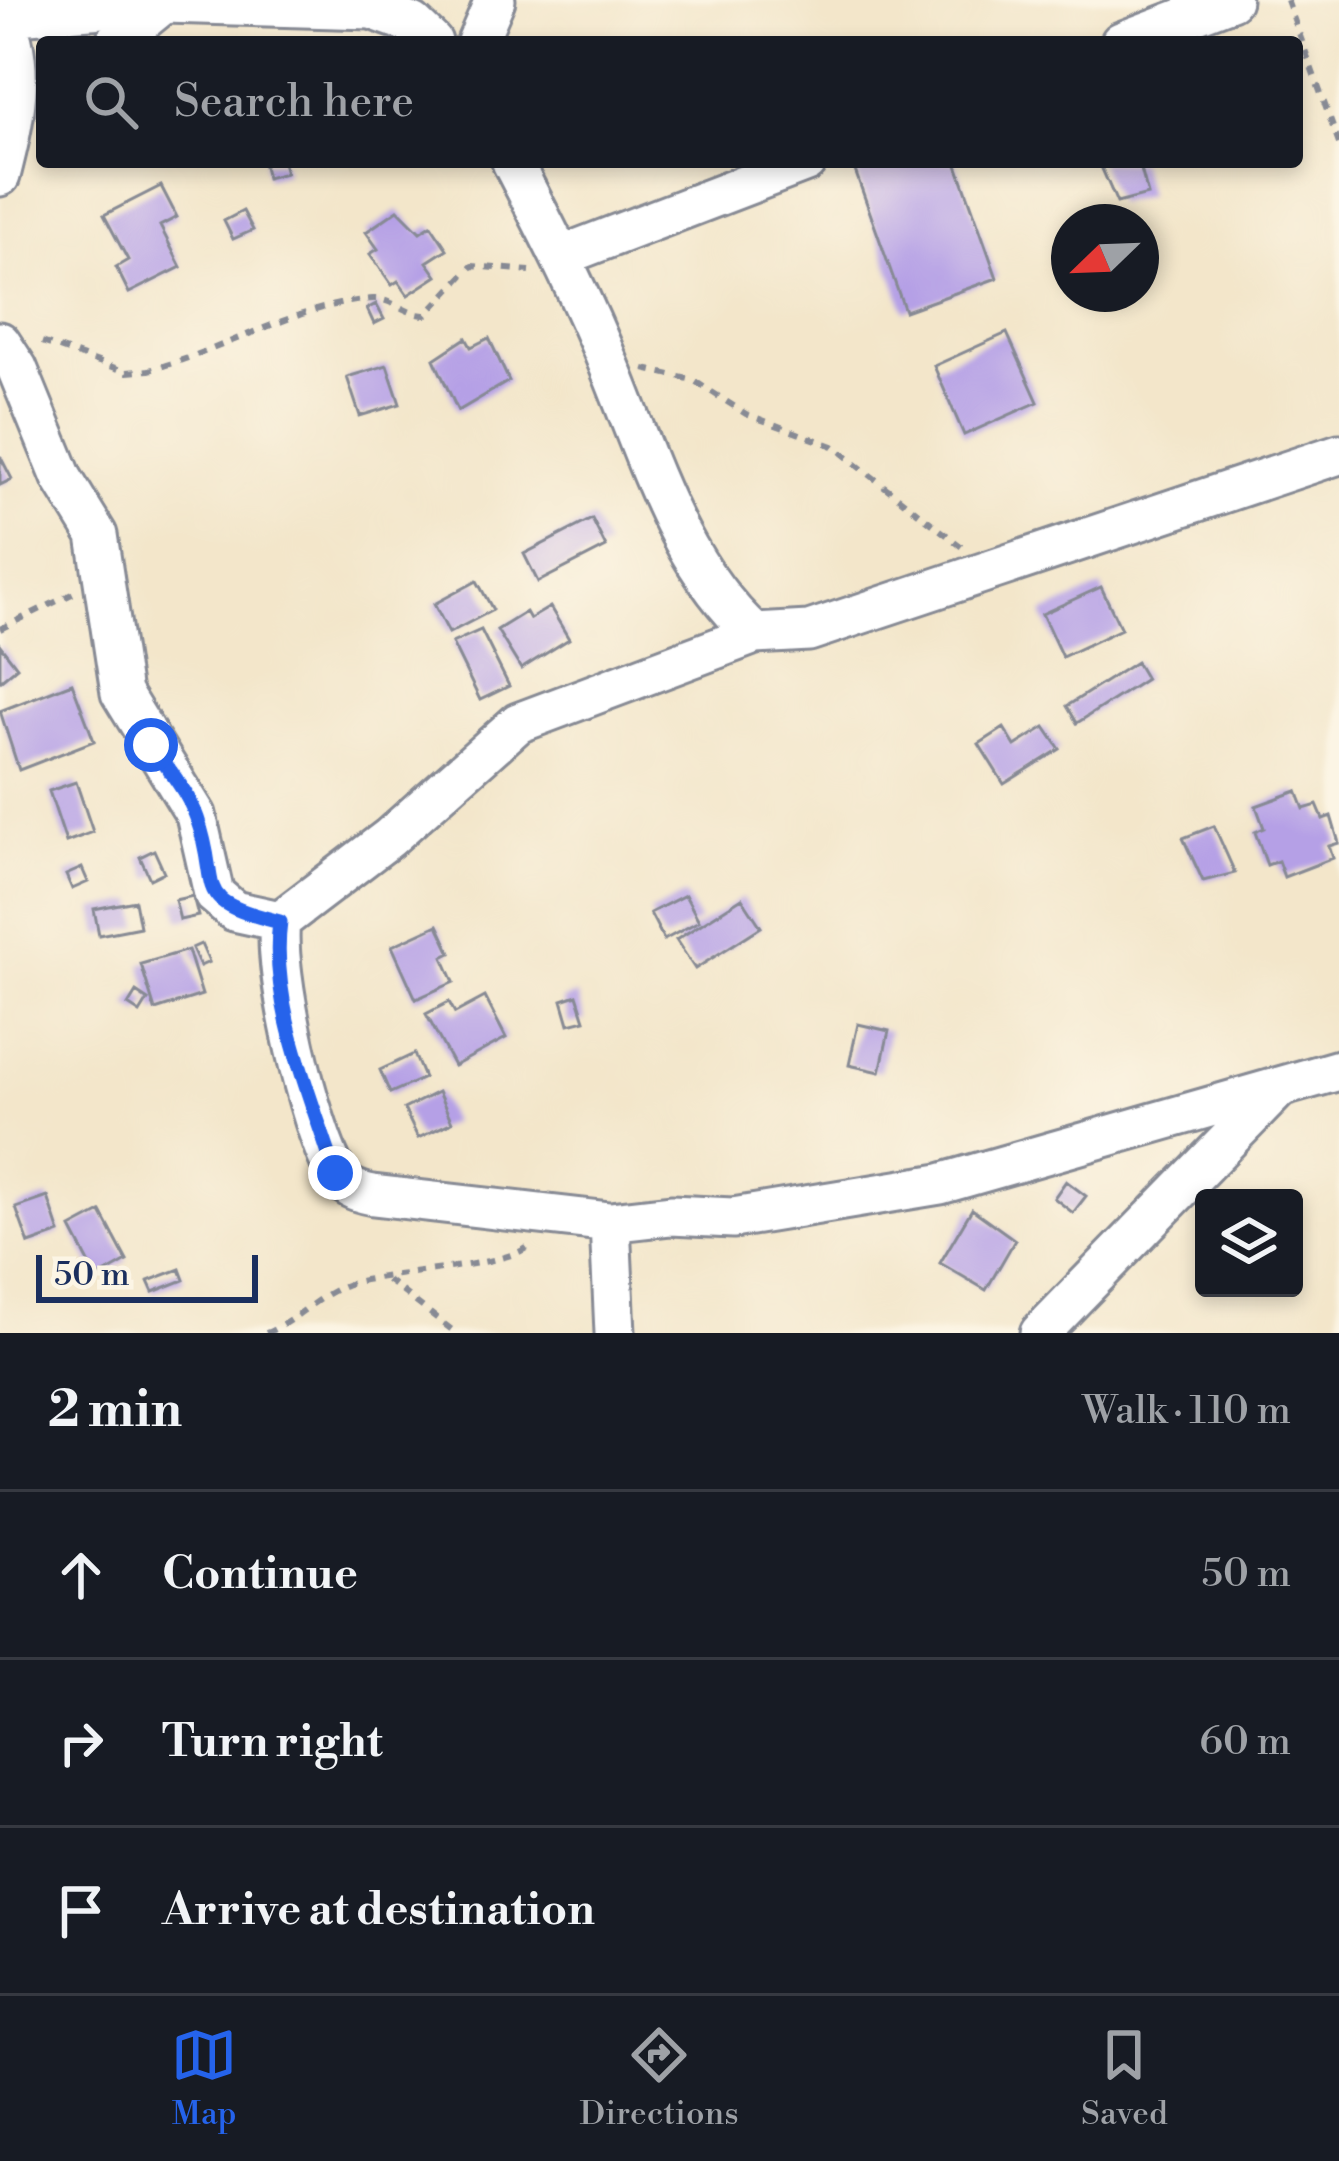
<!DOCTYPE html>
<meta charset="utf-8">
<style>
:root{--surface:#171b24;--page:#242831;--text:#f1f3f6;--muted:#9ea1a6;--line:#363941;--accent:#2563eb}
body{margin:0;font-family:"Libre Bodoni",serif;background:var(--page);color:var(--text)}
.controls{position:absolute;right:36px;bottom:36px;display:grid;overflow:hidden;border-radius:12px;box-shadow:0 6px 18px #0003}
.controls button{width:108px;height:108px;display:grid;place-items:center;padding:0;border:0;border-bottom:3px solid var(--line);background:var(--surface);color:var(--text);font:60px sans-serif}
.compass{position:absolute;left:1051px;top:204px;width:108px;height:108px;border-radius:50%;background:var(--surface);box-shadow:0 6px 18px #0003;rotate:247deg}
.scale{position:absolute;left:36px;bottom:30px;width:222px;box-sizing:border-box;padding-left:12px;border:6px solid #1b2f5e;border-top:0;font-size:33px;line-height:42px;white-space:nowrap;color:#1b2f5e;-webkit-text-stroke:9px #fcf5e5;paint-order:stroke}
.stop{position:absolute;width:36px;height:36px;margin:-27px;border:9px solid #2563eb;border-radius:50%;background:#fff}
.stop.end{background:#2563eb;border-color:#fff;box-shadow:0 3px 12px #0008}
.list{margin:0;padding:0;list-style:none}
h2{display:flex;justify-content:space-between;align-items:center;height:156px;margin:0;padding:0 48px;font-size:51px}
h2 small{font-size:39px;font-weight:400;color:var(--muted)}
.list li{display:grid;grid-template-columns:78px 1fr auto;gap:36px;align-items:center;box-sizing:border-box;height:168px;padding:0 48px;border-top:3px solid var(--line)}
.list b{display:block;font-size:45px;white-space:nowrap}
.list em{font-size:39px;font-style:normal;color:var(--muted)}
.icon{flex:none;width:66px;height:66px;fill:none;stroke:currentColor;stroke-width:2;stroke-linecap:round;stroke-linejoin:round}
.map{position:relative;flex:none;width:1339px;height:1333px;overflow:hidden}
.search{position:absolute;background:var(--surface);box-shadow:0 6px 18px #0003;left:36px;right:36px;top:36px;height:132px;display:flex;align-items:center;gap:30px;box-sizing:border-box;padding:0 42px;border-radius:12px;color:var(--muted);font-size:45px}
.sheet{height:660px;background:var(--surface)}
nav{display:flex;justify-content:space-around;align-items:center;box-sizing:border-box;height:168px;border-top:3px solid var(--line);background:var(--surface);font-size:33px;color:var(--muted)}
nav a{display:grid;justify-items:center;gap:6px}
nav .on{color:var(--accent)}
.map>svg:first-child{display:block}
</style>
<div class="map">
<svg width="1339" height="1333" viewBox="0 0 1339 1333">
<rect width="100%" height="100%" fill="#fcf5e5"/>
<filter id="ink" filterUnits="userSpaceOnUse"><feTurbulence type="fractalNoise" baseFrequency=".00833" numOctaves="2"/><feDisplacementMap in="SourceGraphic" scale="24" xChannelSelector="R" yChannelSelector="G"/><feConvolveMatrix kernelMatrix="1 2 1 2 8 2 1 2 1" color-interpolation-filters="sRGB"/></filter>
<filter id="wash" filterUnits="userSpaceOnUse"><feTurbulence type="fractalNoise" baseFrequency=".004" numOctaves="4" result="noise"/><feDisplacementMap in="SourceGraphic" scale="48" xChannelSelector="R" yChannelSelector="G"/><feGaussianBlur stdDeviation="2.7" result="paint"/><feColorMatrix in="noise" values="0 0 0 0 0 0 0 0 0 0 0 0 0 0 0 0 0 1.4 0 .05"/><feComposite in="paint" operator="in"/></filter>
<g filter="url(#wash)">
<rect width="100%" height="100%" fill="#f3e6ca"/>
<g id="blocks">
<path fill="#b5a0e6" d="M263,162H283L286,173L267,178Z
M852,162H956L997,278L905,311Z
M1099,162H1139L1148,195L1117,203Z
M161,186L177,217L160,226L181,267L129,293L116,267L128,260L104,215Z
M398,210L420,232L431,225L447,249L427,262L437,276L408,295L398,281L392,285L370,254L378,249L366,232Z
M243,211L253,230L233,239L224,221Z
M376,304L384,319L374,324L367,309Z
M1007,333L1038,402L964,435L934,366Z
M466,338L471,347L489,338L509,381L458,411L434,359Z
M387,365L400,404L360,416L347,377Z
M0,456L12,479L0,485Z
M592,519L606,547L538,582L524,554Z
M477,581L493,610L449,633L434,604Z
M1101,587L1121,629L1062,657L1042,614Z
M550,607L569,639L521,669L497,630L526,612L530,619Z
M481,630L509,686L480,700L452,643Z
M0,645L17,667L0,681Z
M1136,662L1146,679L1077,723L1067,706Z
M72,683L94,741L19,770L0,711Z
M1045,727L1060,749L1004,784L979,744L1004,728L1015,746Z
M76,782L93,832L66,842L49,791Z
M1297,791L1304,809L1317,805L1323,819L1331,816L1339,843L1329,846L1333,858L1284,877L1278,861L1267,865L1255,832L1264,828L1256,806Z
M1214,826L1235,873L1203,881L1183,838Z
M154,850L164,872L150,879L140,857Z
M82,868L88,882L72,889L66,875Z
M685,895L699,921L664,940L650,913Z
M193,896L198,916L180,920L175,900Z
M742,898L761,927L695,969L676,940Z
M135,901L140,927L99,935L94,909Z
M438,925L451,953L443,957L454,982L416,999L392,946Z
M201,944L209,962L200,966L192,948Z
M188,950L202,995L155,1010L141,964Z
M136,992L148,1000L140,1013L128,1005Z
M577,995L585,1020L569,1024L562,1000Z
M485,997L506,1038L454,1066L426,1014L449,1002L455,1013Z
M858,1024L889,1031L880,1072L849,1065Z
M414,1054L424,1078L390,1093L380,1070Z
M438,1092L452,1122L418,1138L404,1109Z
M1066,1181L1086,1196L1073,1213L1054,1198Z
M48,1197L60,1233L29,1244L16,1208Z
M972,1209L1015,1240L986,1290L940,1263Z
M101,1212L127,1261L97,1278L71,1228Z
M180,1269L184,1280L153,1292L148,1281Z"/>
</g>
</g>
<g filter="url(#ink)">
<use href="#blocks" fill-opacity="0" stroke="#878a94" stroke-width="3"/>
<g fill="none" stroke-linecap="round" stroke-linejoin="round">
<defs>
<path id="minor" d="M0,12C29,61 13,125 0,176
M4,16L164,3L371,9L413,24L432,42
M116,42L164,3
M477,42L495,0
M1121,42L1231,0
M512,162C547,230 583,299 611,370C649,463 679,565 755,634L809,631L1339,454
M561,256L806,162
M0,342L17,368L62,478L97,535L121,693L196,815L214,894L234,911L280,921
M610,1222L671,1215L733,1218L940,1184L1339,1070
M615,1333L610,1222L373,1195C357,1192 343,1187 335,1171C309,1124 273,973 280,921L389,838L518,723L755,634
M1040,1333L1278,1089"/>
</defs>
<use href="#minor" stroke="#878a94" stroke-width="45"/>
<path stroke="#878a94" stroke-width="6" stroke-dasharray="9 9" stroke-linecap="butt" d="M1287,0L1339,144
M42,342L127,372L149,370C224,351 295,305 373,299C392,298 406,315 426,315L472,266L530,271
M644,369L693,380L746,414L833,446L962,547
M0,629L76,592
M387,1280L456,1333
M266,1333C299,1320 322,1290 355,1282C392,1273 507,1266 529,1246"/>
<use href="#minor" stroke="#fff" stroke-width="39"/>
</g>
</g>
<g fill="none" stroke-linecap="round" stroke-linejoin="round" filter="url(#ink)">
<path stroke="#2563eb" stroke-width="15" d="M151,745C167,767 188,792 197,818C223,890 186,899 280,922C269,1004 311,1095 335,1173"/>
</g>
</svg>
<div class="controls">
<button><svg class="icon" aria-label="layers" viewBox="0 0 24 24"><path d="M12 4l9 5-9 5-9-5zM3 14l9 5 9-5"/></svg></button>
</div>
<svg class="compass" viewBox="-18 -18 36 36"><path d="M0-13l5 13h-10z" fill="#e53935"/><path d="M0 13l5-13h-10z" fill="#9ea1a6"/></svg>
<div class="scale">50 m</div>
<div class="stop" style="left:151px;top:745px"></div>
<div class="stop end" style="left:335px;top:1173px"></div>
<div class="search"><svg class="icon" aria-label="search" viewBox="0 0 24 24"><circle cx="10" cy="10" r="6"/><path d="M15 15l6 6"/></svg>Search here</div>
</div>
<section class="sheet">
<h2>2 min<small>Walk · 110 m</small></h2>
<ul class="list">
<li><svg class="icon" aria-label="ahead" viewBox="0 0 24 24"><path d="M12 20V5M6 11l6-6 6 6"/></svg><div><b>Continue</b></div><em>50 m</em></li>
<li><svg class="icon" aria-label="right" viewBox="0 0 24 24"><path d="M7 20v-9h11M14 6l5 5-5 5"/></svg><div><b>Turn right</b></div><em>60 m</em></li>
<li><svg class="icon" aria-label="arrive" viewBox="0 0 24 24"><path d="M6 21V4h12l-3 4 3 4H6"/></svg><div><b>Arrive at destination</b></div></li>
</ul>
</section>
<nav>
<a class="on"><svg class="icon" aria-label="map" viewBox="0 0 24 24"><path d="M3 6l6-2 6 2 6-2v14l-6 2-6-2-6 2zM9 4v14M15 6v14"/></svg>Map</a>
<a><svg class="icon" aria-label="directions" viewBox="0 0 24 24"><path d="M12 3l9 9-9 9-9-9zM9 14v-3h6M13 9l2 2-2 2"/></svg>Directions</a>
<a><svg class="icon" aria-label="saved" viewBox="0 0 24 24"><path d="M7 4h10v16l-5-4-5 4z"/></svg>Saved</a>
</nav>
